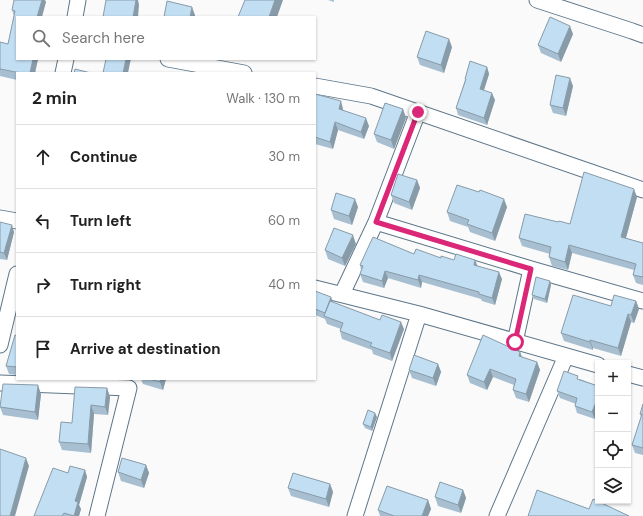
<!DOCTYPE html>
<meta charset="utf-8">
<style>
:root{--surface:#fff;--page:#f6f6f6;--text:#222;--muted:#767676;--line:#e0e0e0}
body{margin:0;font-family:"DM Sans",sans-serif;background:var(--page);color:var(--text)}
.controls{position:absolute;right:12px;bottom:12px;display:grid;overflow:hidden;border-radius:0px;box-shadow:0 1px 3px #0004}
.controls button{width:36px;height:36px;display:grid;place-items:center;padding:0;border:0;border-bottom:1px solid var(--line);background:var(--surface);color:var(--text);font:20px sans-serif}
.stop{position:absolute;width:12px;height:12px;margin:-9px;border:3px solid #db2777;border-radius:50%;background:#fff}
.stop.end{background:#db2777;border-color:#fff;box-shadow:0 1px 4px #0008}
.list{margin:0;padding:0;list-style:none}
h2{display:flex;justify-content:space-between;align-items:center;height:52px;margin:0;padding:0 16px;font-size:17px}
h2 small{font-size:13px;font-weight:400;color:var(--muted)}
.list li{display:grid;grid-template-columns:26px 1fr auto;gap:12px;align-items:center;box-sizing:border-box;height:64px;padding:0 16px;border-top:1px solid var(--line)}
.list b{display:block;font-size:15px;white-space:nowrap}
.list em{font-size:13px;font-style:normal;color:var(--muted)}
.icon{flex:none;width:22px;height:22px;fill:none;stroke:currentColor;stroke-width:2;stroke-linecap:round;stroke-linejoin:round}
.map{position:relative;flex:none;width:643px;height:516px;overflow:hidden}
.search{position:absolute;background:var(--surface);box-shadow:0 1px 3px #0004;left:16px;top:16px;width:300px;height:44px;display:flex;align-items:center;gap:10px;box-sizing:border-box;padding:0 14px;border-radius:0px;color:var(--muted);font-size:15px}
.panel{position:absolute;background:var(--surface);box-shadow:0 1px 3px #0004;left:16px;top:72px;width:300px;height:308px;border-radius:0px}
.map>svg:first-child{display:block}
</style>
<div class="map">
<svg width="643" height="516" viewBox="0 0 643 516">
<rect width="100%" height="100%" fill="#fafafa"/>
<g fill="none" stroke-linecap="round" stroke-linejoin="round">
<defs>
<path id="minor" d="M537,0L632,31L643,35
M75,17L78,0
M168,59L244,73
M63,73L66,59
M315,86L371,96L643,190
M418,112L376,222L531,269
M0,218L17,221
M315,288L419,314L598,365
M342,294L376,222
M515,342L531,269L643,301
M0,345L17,274
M628,374L643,378
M0,383L129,388L97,516
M355,516L419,314
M497,516L566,356"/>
</defs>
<use href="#minor" stroke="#5d7689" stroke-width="17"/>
<use href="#minor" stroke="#fff" stroke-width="15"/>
</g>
<path fill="#a7bfd0" d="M328,0H334V2Z
M46,2L17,59H38L35,73H17V80L0,76V42L8,44L14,16L12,10Z
M573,34L561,62L541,53L538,45Z
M452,47L444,73L420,65L417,57Z
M487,67L489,74L484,90L495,100L487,125L458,115L456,108L465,80V79Z
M573,86L566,116L553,113L550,105Z
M315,94L343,109V110L369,126L364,139L338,130L333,149L315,144Z
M403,109L406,118L394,149L377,142L374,134Z
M417,180L420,188L412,210L394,203L391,195Z
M479,192L507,207L495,241L470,232L468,227L450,221L447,212Z
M637,197L626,238L643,243V285L636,283L633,275L634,270L572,253L568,270L552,266L549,257L550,254L522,246L519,238L558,222L570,224Z
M358,207L352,225L334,219L331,210Z
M0,222L14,232L7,260L0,259Z
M356,244L345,266L328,259L325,250Z
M414,254L441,258L477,266L502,279L495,305L482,301L481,299L422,282L421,288L388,278L384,288L363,282L360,274L361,270L360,265Z
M551,285L547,303L534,299L532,295Z
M315,291L333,303L404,329L392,361L373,354L372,350L342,339L340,331L341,329L327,324L325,319L315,315Z
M636,301L639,309L634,323L631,322L621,356L593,348V350L564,341L561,333Z
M17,336V375L9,374L6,366Z
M520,352L522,357L537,362L540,370L529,402L516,398L513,390L514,385L493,377L487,390L470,383L467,375Z
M438,364L441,372L436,386L412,378L409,370Z
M141,379H166L163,390L143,384Z
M580,379L598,386V410L595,419L577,413L575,406L576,404L560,398L557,391Z
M107,388L110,397L108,415L94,414L91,453L62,450L59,442L72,423Z
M41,394L38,420L3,415L0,407Z
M643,404V455L635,453L632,445L641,417L640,414Z
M377,417L372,431L365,428L363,424Z
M146,465L149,473L144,488L121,481L118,472Z
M85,470L87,477L79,505L81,509L79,516H34L68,473Z
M330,484L333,492L329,507L291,496L288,488Z
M463,490L466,498L461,513L438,506L435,497Z
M428,500L431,509L428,516H380L378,510Z"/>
<path fill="#889ba9" d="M42,0H45L46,2L42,17H37Z
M136,0H138L139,5L138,17H133Z
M275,0H283L277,17H269Z
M192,7L195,15V17H190Z
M570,26L573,34L561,62L558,54Z
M449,39L452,47L444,73L441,65Z
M33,59H38L35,73H30Z
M126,59H131L130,63L128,73H123Z
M487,67L489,74L482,96L480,89Z
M570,78L573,86L566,116L563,108Z
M492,93L495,100L487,125L484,118Z
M341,101L343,109L341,116L339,109Z
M403,109L406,118L394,149L391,140Z
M366,118L369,126L364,139L361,132Z
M335,122L338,130L333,149L330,142Z
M417,180L420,188L412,210L409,202Z
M634,189L637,197L624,245L621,237Z
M355,199L358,207L352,225L349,216Z
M504,199L507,207L495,241L492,233Z
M12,225L14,232L7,260L4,253Z
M353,235L356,244L345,266L342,258Z
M569,245L572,253L568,270L565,262Z
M475,260L478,267L474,265Z
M385,271L388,278L384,288L382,281Z
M499,272L502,279L495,305L492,298Z
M419,275L422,282L421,288L418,280Z
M550,281L551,285L547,303L545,299Z
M331,297L334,304L326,313Z
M636,301L639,309L634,323L631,315Z
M628,314L631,322L621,356L618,348Z
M401,322L404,329L392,361L390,353Z
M590,340L593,348V350L590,342Z
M520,352L523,360L519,356Z
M537,362L540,370L529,402L526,394Z
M438,364L441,372L436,386L433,378Z
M490,369L493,377L487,390L484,382Z
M160,379H166L163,390L160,382Z
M38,385L41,394L38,420L35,412Z
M107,388L110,397L108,415L105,407Z
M598,397V410L595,419L592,412Z
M91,405L94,414L91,453L88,444Z
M375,413L377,417L372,431L371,427Z
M26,458L29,466L15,516H10Z
M146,465L149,473L144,488L141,480Z
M85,470L87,477L79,505L81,509L79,516H74L75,501Z
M330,484L333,492L329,507L326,499Z
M463,490L466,498L461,513L458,505Z
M428,500L431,509L428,516H422Z"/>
<path fill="#c2def2" stroke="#889ba9" d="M14,0H42L37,17H17V59H33L30,73H21L0,69V42L8,44L15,11L12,10Z
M106,0H136L133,17H103Z
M245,0H275L269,17H238Z
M167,1L192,7L190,17H164Z
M550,17L570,26L558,54L538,45Z
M426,31L449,39L441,65L417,57Z
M106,59H126L123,73H103Z
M470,61L487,67L480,89L492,93L484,118L456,108L466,79H465Z
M75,69L91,73H74Z
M556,75L570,78L563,108L550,105Z
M315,94L341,101L339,109L366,118L361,132L335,122L330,142L315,137Z
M385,103L403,109L391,140L374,134Z
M584,172L634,189L621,237L643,243V277L633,275L636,264L569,245L565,262L549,257L551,247L519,238L525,214L558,222L559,221L570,224Z
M398,174L417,180L409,202L391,195Z
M457,185L479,192L480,190L504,199L492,233L467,224L469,220L447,212Z
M336,193L355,199L349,216L331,210Z
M0,222L12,225L4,253L0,252Z
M334,228L353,235L342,258L325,250Z
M373,237L414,254L416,249L441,258V256L454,260L456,254L475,260L474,265L499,272L492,298L479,294V292L419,275L418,280L385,271L382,281L360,274L363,266L360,265Z
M536,277L550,281L545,299L532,295Z
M315,291L331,297L325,313L315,309Z
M573,295L611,306L614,295L636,301L631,315L628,314L618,348L590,340V342L561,333Z
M330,301L380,320L382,315L401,322L390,353L370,346L372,343L340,331L343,323L324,316Z
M15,335L17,336V367L6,366Z
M483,335L520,352L519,356L537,362L526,394L513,390L516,379L490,369L484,382L467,375Z
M414,355L438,364L433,378L409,370Z
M564,371L578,376L577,379L598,386V397L592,412L575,406L577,398L557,391Z
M150,379H160V382Z
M3,384L38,385L35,412L0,407Z
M75,387L107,388L105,407L91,405L88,444L59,442L61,422L72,423Z
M643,404V448L632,445L642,414H640Z
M368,410L375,413L371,427L363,424Z
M0,449L26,458L10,516H0Z
M122,458L146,465L141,480L118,472Z
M70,466L85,470L75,501L78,502L74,516L64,513L62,516H34L53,468L68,473Z
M293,473L330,484L326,499L288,488Z
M440,482L463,490L458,505L435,497Z
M387,486L428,500L422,516H394L378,510Z
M537,490L589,509L593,499L629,516H528Z"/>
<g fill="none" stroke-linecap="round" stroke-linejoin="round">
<path stroke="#db2777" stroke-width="5" d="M418,112L376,222L531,269L515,342"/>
</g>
</svg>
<div class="controls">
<button>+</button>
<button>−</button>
<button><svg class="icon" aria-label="locate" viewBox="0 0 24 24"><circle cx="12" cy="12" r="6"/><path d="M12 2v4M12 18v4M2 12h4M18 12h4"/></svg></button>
<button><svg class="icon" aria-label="layers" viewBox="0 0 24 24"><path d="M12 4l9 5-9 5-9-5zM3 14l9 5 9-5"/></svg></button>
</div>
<div class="stop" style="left:515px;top:342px"></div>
<div class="stop end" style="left:418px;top:112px"></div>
<div class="search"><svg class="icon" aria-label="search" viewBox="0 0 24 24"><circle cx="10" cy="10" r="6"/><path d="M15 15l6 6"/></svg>Search here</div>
<section class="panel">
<h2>2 min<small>Walk · 130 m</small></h2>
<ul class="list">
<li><svg class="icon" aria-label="ahead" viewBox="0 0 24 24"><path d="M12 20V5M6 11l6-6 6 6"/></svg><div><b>Continue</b></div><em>30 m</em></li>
<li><svg class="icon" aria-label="left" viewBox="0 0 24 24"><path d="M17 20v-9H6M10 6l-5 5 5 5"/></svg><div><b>Turn left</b></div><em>60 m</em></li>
<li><svg class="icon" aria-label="right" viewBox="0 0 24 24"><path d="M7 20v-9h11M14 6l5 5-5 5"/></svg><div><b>Turn right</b></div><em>40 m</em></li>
<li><svg class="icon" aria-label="arrive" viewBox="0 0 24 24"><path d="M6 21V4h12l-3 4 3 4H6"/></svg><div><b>Arrive at destination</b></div></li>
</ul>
</section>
</div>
